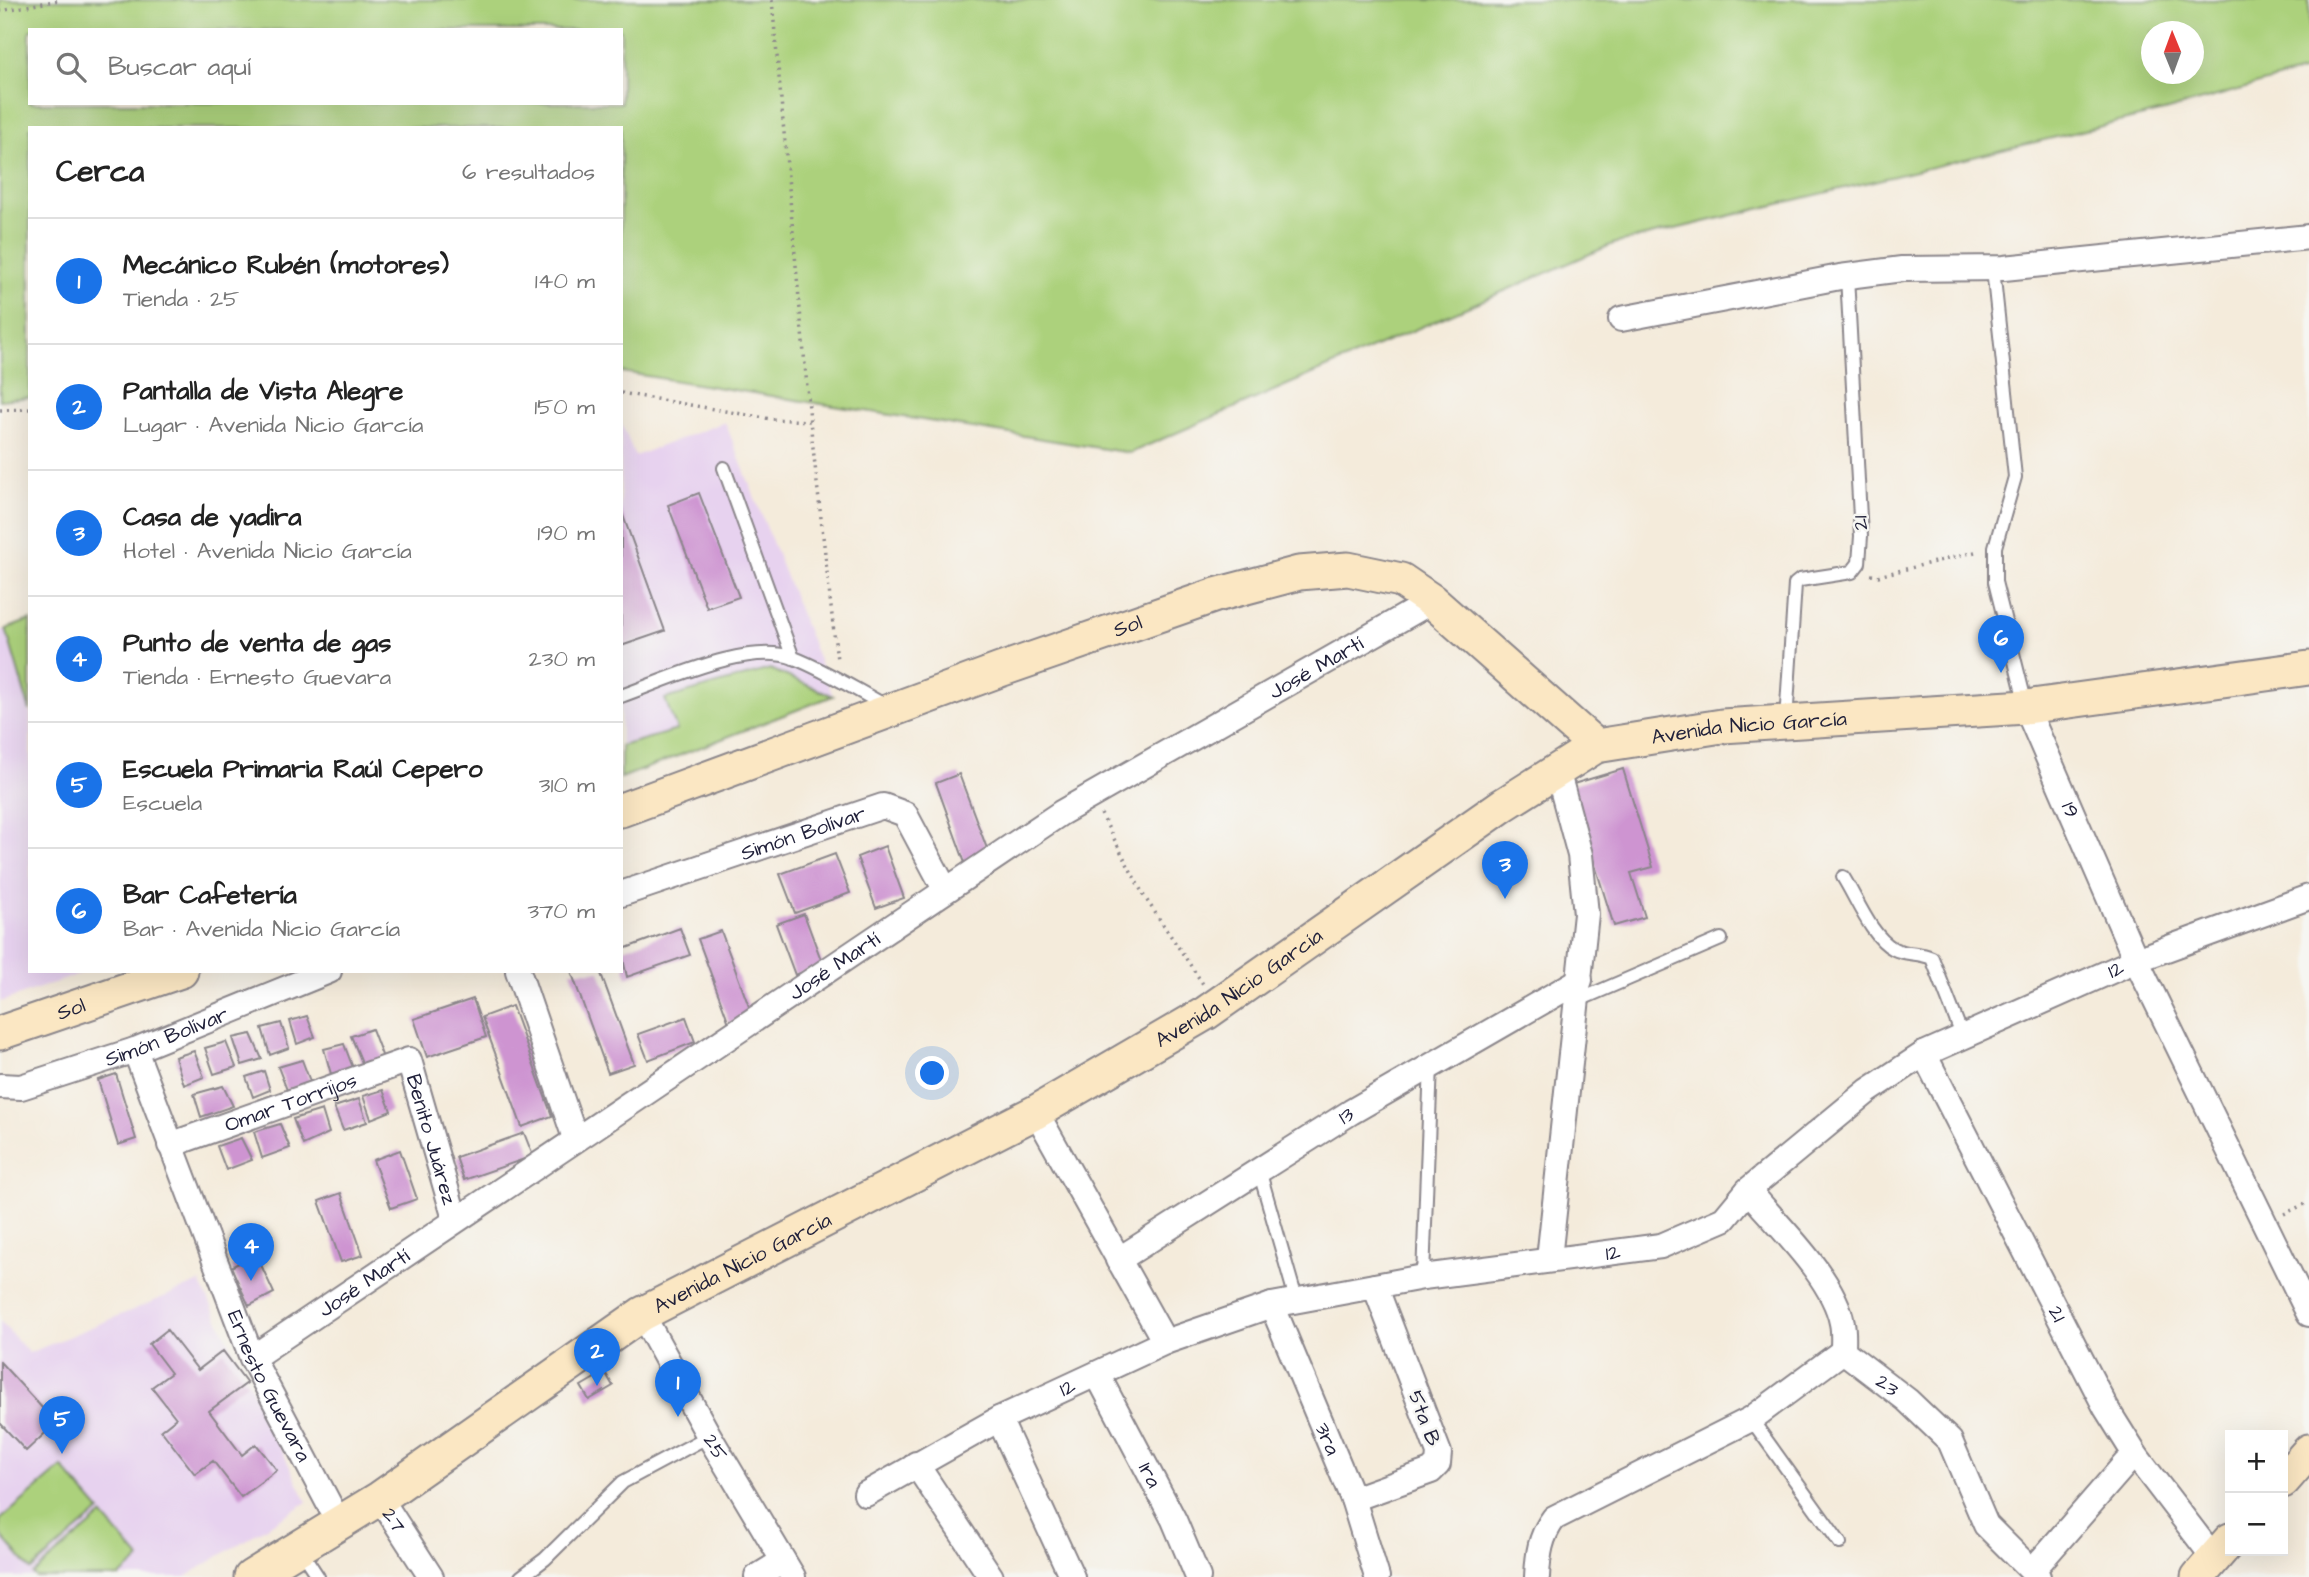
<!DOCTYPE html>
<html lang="es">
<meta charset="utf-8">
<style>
:root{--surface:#fff;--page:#f2f2f2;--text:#222;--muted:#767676;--line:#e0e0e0;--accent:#1a73e8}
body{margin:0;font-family:"Architects Daughter",sans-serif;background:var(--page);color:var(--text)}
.controls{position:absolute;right:21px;bottom:21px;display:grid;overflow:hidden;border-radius:0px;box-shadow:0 7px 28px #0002}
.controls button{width:63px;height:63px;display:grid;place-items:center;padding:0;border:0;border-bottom:2px solid var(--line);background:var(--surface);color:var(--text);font:35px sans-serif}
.compass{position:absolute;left:2141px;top:21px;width:63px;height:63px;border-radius:50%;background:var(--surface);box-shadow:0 7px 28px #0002;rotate:359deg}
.you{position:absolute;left:933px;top:1074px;width:24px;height:24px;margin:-18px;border:5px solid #fff;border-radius:50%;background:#1a73e8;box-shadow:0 0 0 10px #1a73e833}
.badge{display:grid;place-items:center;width:46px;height:46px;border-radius:50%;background:var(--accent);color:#fff;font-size:23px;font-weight:700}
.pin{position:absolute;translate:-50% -58px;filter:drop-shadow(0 2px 4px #0008)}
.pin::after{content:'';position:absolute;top:37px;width:24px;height:21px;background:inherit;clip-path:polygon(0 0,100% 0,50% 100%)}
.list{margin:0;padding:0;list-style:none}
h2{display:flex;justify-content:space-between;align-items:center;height:91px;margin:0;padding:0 28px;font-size:30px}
h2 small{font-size:23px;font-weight:400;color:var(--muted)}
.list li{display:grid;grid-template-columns:46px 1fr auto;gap:21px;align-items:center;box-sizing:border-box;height:126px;padding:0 28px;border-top:2px solid var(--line)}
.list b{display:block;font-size:26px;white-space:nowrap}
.list p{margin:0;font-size:23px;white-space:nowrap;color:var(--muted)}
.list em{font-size:23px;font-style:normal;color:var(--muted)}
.icon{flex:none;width:38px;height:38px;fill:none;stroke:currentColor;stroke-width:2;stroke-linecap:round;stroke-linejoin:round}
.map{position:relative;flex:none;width:2309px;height:1577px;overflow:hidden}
.search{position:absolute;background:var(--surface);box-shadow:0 7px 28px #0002;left:28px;top:28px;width:595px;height:77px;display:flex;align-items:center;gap:18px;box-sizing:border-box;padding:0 24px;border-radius:0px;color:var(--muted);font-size:26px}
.panel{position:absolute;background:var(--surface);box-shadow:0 7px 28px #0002;left:28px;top:126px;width:595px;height:847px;border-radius:0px}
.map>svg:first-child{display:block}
</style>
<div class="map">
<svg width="2309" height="1577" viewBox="0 0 2309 1577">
<rect width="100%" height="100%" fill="#f6f6f2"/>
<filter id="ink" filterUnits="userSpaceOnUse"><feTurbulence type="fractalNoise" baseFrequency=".0143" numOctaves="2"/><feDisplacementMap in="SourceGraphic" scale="14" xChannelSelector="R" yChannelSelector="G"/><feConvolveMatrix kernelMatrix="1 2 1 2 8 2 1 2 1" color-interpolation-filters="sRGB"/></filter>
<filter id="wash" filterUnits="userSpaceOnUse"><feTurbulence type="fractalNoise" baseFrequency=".00686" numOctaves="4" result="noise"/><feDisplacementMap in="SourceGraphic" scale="28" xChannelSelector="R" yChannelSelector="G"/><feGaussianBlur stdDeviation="1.57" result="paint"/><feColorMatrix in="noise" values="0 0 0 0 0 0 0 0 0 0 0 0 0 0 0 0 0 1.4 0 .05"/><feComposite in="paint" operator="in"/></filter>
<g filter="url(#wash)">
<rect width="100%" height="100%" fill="#f4ebdb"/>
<path fill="#e7d2ef" d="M621,422L635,456L725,422L833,696L621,778Z
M6,629L30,711V971H88L0,1002V631Z
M200,1282L307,1502L185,1577H0V1321L29,1353Z"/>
<path fill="#acd17b" stroke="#677a5b" stroke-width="2" fill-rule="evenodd" d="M0,0H2309V70L2164,111L1613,244L1130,453L621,372V128H30V397L0,400ZM30,30H621V103H30ZM2152,32H2194V74H2152Z
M30,620V711L6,629Z
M770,669L833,696L621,778V746L677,730L665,699Z
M62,1467L100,1511L31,1570L0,1534V1520Z
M102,1515L140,1559L119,1577H36L33,1574Z"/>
<g id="blocks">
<path fill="#ce94d1" d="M699,493L739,597L707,608L668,505Z
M621,510L665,631L621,646Z
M1623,769L1653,867L1631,873L1645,917L1614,926L1570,785Z
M959,774L989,854L965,863L936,783Z
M885,846L904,898L876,908L857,857Z
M835,854L850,893L795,913L780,874Z
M804,914L823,965L795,975L776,924Z
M680,928L690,955L627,977L621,950Z
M721,931L752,1015L729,1023L698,939Z
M571,971H600L634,1064L608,1073Z
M473,999L486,1037L427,1057L414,1019Z
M512,1006L552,1116L522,1127L482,1017Z
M307,1016L315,1037L297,1044L290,1021Z
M686,1017L695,1042L648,1060L638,1034Z
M281,1023L289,1048L270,1055L262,1028Z
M372,1029L383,1058L363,1065L351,1036Z
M251,1034L262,1059L242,1065L233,1038Z
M226,1042L236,1067L214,1074L205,1048Z
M344,1044L353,1068L331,1074L324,1049Z
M194,1051L204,1077L184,1085L175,1057Z
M302,1060L311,1084L287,1090L278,1067Z
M264,1071L270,1090L253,1097L246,1077Z
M116,1074L136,1139L118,1145L98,1080Z
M223,1086L233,1106L201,1117L194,1094Z
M383,1090L391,1111L371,1119L363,1096Z
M359,1099L367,1122L343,1130L334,1107Z
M322,1110L329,1133L303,1145L293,1119Z
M280,1124L290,1148L262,1158L254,1132Z
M524,1133L533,1156L464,1180L456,1157Z
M241,1138L252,1160L226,1170L217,1146Z
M400,1150L417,1199L391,1208L373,1160Z
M341,1193L363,1255L341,1262L319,1201Z
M256,1254L274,1293L249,1306L231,1267Z
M167,1330L198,1370L223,1351L247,1383L209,1411L242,1455L256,1444L277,1470L241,1497L213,1461L195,1474L161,1430L176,1418L152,1387L171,1373L149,1344Z
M0,1362L56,1423L26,1451L0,1423Z
M605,1372L613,1386L589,1400L581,1386Z"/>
</g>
</g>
<g filter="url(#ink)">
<use href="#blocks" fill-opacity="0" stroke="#8b868b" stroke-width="2"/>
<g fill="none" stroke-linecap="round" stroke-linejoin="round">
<defs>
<path id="lane" d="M1993,269L2015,477L1995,547V582L2026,705
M724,468L793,658
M621,696C667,680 747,641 794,658C825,670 856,690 886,706
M1786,721L1795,584L1800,580L1852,572L1859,563L1861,536L1847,276
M1843,877C1857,899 1871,937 1894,949C1906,955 1919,952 1932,958L1962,1035
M1579,1000L1721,939
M1259,1170L1296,1299
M1423,1277L1431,1064
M1751,1419L1840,1543
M299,1548L318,1577
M521,1577L545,1559L623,1482L709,1436"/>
<g id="street">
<path d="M1621,319L1840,277L1902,269L2004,268L2309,237"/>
<path id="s1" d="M2026,707L2136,960L2309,1314"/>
<path id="s2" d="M621,894L883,806L905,814L945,889"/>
<path d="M518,971L575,1138"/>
<path id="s3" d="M135,1050L252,1358L339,1523"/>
<path id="s4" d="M1924,1054L2106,1408L2136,1456L2214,1558"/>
<path id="s5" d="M0,1086L21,1087L135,1050L329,971"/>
<path d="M1036,1112L1165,1342"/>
<path id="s6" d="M170,1145L409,1060L455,1219"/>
<path d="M1748,1190C1778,1226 1834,1278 1842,1323C1844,1332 1843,1342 1843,1351"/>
<path d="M1549,1259L1586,914L1580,855L1557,770"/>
<path id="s7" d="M1118,1260L1351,1112L1580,980"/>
<path id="s8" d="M1272,1305L1353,1499L1377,1577"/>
<path id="s9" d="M642,1314L709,1436L793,1577"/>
<path id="s10" d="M1843,1351L1907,1400L1950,1441L1986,1525L2038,1577"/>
<path id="s11" d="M252,1358L1061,813L1432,601"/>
<path id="s12" d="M1097,1374L1174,1520L1198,1577"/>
<path d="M999,1419L1072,1577"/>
<path d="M916,1464L991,1577"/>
<path id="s13" d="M866,1494L999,1419L1165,1342L1272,1305L1423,1277L1661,1246L1724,1219L1748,1190L1868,1091L1924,1054L2136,960L2309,897"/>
<path id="s14" d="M380,1498L431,1577"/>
<path d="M1353,1499L1431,1471L1438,1464L1439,1453L1375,1286"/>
<path d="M2032,1571L2126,1463L2136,1456"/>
<path d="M757,1577L783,1561"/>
<path d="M1537,1577C1538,1554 1540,1537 1554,1518L1751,1419L1843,1351"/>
</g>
<g id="secondary">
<path id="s15" d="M621,810L1000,670L1216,595L1299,573L1348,569L1401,580L1432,601L1596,746"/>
<path id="s16" d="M0,1033L181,971"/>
<path d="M2283,1481L2309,1451"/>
<path id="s17" d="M251,1577L380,1498L642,1314L1036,1112L1206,1013L1503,805L1596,746L1722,726L2026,707L2309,668"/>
<path d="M2198,1577L2230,1540"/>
</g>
</defs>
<use href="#lane" stroke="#8b868b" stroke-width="16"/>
<use href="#street" stroke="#8b868b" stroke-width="28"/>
<use href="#secondary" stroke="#8b868b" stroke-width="37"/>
<path stroke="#8b868b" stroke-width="3.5" stroke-dasharray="2 5" stroke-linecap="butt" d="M772,0L810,420
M0,11L60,0
M621,393L771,419L810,421L837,660
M0,410L30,409
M1871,575L1878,576L1979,551
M1101,814L1144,896L1203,984
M2284,1214L2309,1202"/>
<use href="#lane" stroke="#fff" stroke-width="12"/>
<use href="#street" stroke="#fff" stroke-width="24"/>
<use href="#secondary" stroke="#fbe7c3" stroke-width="33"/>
</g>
</g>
<g text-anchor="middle" stroke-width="5" stroke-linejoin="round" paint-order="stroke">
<g font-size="21" fill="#22223b" stroke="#f6f6f2">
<text transform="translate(1860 523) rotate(-92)" y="7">21</text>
<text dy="7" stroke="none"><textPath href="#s15" startOffset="539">Sol</textPath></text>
<text dy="7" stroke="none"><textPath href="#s11" startOffset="1269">José Martí</textPath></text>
<text dy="7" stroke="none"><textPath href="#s17" startOffset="1738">Avenida Nicio García</textPath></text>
<text dy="7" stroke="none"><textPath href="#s1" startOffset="112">19</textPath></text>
<text dy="7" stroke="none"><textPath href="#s2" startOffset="192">Simón Bolívar</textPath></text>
<text dy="7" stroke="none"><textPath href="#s11" startOffset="702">José Martí</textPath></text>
<text dy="7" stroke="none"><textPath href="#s13" startOffset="1381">12</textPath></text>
<text dy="7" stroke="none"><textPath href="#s17" startOffset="1152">Avenida Nicio García</textPath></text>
<text dy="7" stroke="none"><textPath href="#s16" startOffset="75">Sol</textPath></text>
<text dy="7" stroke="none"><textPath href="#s5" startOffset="175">Simón Bolívar</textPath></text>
<text dy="7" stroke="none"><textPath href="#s6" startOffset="128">Omar Torrijos</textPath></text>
<text dy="7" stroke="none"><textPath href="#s7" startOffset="270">13</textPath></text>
<text dy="7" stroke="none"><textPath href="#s6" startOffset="336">Benito Juárez</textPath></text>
<text dy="7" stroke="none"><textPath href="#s13" startOffset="794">12</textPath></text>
<text dy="7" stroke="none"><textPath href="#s17" startOffset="584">Avenida Nicio García</textPath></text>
<text dy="7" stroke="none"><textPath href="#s11" startOffset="135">José Martí</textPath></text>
<text dy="7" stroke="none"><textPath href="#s4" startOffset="292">21</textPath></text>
<text dy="7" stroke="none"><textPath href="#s10" startOffset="56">23</textPath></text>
<text dy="7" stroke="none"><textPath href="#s3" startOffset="362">Ernesto Guevara</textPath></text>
<text dy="7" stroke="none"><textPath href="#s13" startOffset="228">12</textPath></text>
<text transform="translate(1425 1418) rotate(70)" y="7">5ta B</text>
<text dy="7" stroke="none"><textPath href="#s8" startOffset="145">3ra</textPath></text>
<text dy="7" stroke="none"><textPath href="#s9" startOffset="152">25</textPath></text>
<text dy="7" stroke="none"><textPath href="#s12" startOffset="114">1ra</textPath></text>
<text dy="7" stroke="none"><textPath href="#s14" startOffset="26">27</textPath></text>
</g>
</g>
</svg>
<div class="controls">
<button>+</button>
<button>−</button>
</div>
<svg class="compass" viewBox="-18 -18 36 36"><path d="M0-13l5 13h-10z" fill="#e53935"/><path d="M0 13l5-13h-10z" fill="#767676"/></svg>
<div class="you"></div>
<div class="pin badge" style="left:678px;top:1417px">1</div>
<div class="pin badge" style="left:597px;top:1386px">2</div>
<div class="pin badge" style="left:1505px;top:899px">3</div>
<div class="pin badge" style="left:251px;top:1281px">4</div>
<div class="pin badge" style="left:62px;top:1454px">5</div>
<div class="pin badge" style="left:2001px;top:673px">6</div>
<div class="search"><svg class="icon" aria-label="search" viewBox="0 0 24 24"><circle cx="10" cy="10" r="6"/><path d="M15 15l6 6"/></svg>Buscar aquí</div>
<section class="panel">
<h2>Cerca<small>6 resultados</small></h2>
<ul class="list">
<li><span class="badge">1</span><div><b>Mecánico Rubén (motores)</b><p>Tienda · 25</p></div><em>140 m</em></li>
<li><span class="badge">2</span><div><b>Pantalla de Vista Alegre</b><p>Lugar · Avenida Nicio García</p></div><em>150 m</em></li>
<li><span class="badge">3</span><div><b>Casa de yadira</b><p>Hotel · Avenida Nicio García</p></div><em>190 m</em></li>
<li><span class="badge">4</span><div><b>Punto de venta de gas</b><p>Tienda · Ernesto Guevara</p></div><em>230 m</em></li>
<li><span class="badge">5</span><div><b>Escuela Primaria Raúl Cepero</b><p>Escuela</p></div><em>310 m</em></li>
<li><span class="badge">6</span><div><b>Bar Cafetería</b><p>Bar · Avenida Nicio García</p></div><em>370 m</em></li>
</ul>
</section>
</div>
